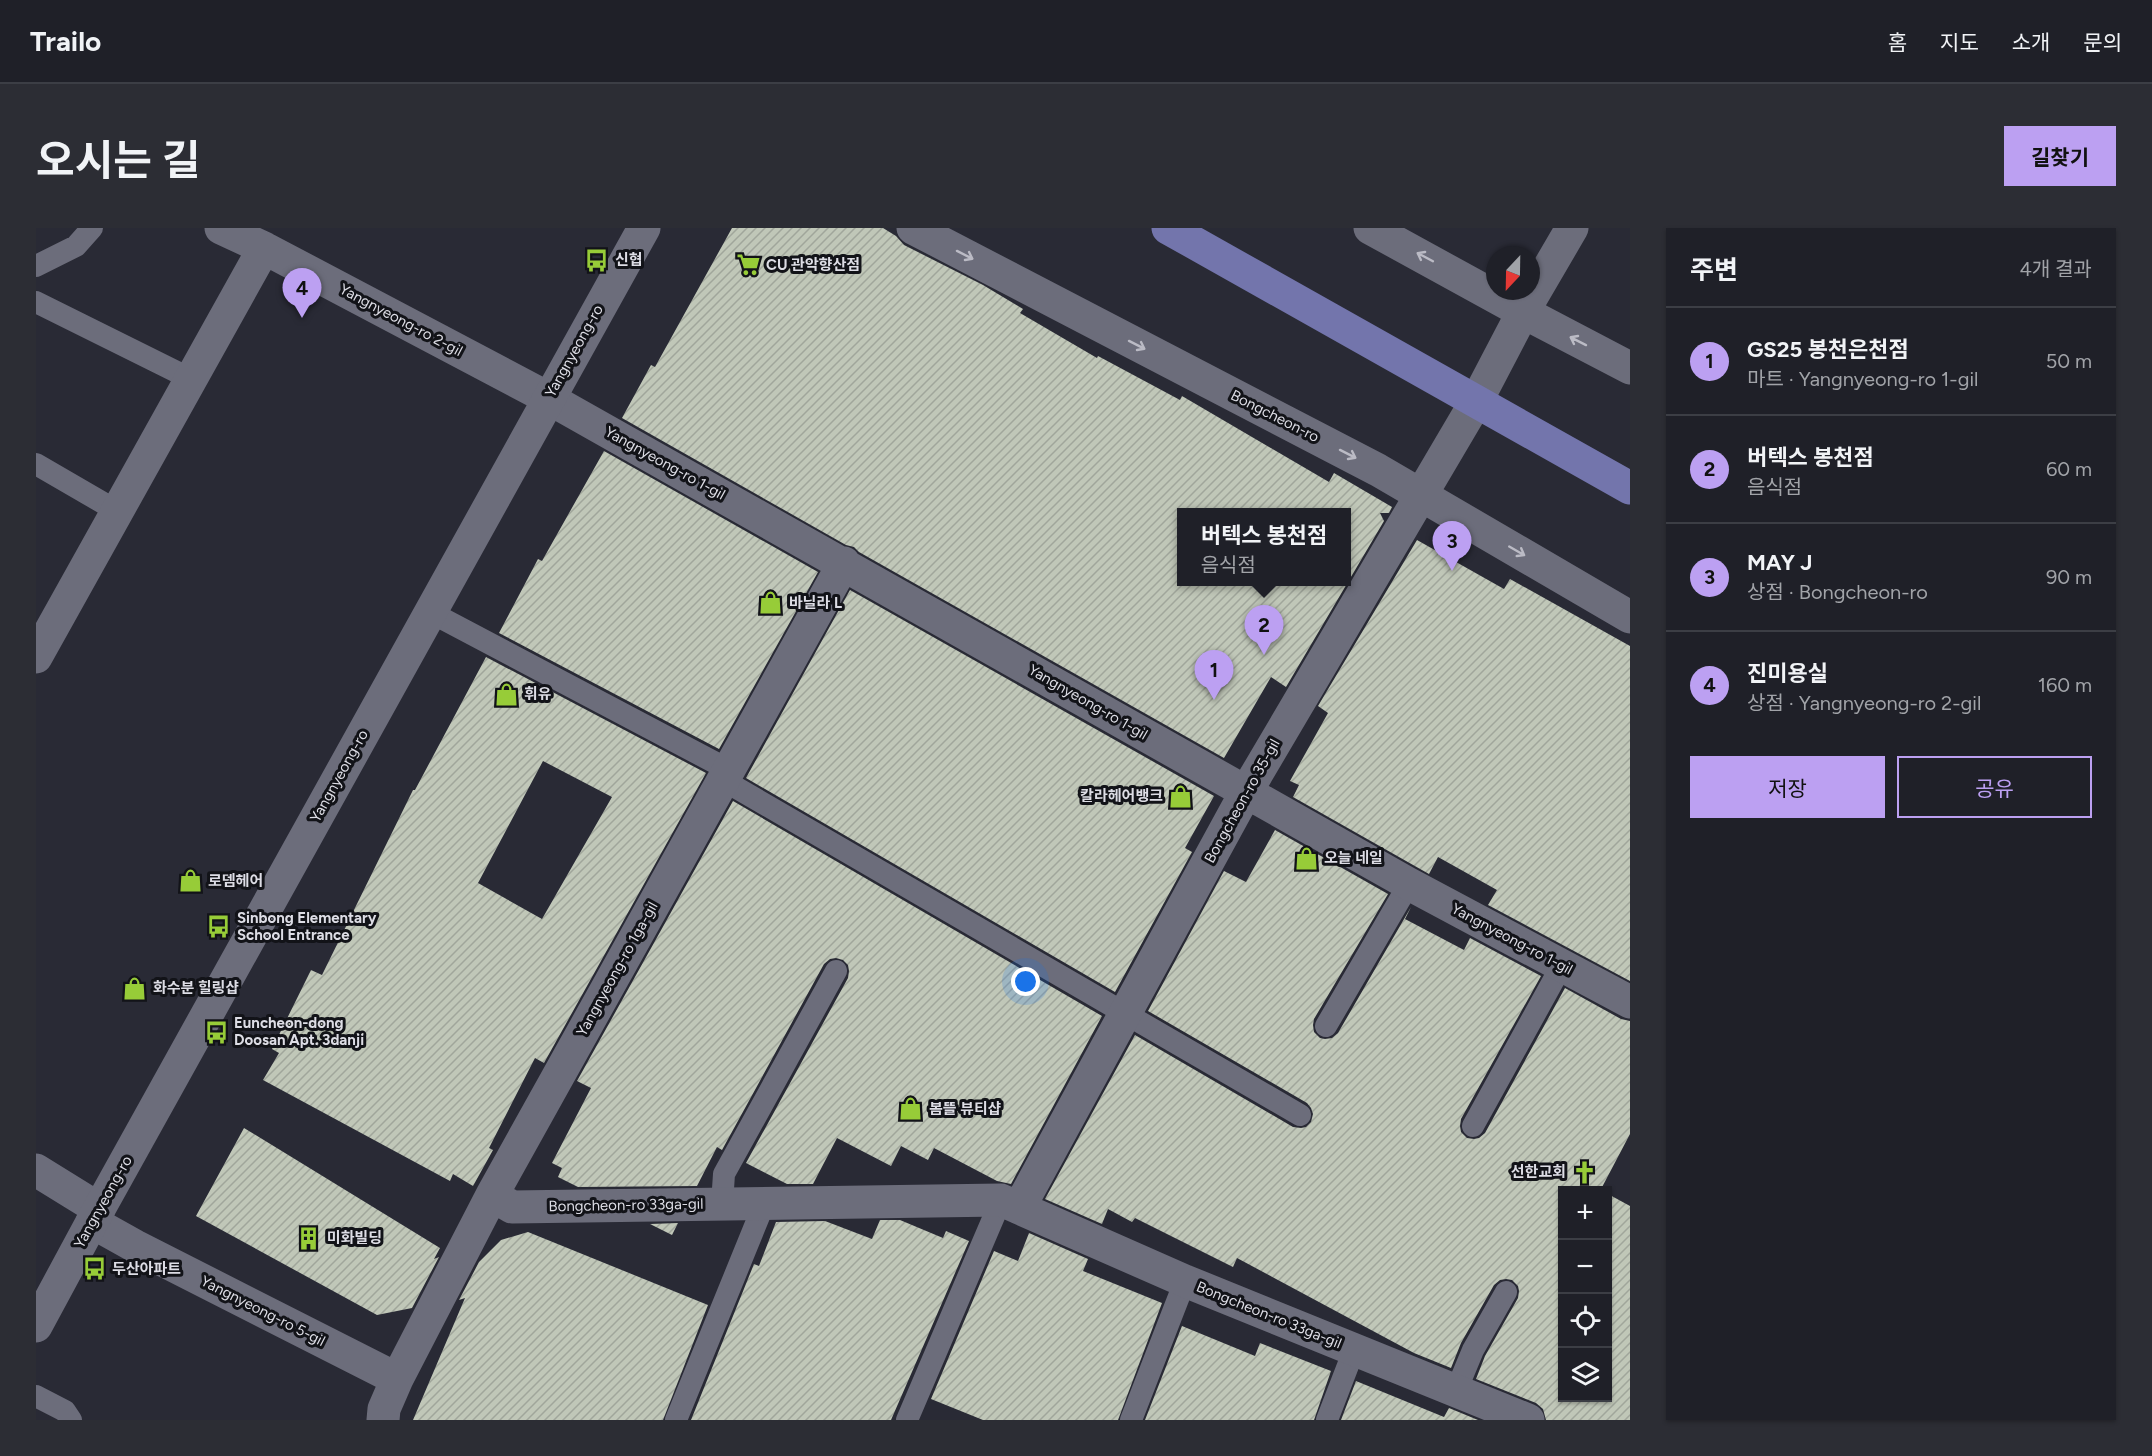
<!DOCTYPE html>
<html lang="ko">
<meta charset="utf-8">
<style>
:root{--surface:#1f2028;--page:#2c2d34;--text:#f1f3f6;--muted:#a1a3a8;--line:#3c3e45;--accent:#bca0f2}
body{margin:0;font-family:Figtree,"Noto Sans KR",sans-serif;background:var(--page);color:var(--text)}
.controls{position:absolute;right:18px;bottom:18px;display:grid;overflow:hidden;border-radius:0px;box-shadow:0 2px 4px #0004}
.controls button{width:54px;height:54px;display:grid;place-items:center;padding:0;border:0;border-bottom:2px solid var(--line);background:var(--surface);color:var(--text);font:30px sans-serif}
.compass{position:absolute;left:1450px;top:18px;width:54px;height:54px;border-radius:50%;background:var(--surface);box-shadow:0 2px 4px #0004;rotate:202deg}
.you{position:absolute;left:990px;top:754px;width:21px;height:21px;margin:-15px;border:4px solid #fff;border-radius:50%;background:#1a73e8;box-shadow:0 0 0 9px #1a73e833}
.badge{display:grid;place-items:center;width:39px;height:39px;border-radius:50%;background:var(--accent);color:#111;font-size:20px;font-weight:700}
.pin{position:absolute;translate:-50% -50px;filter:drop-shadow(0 2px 3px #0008)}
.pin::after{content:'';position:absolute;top:32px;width:21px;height:18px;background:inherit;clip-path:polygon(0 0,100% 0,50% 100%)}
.popup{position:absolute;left:1141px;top:280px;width:174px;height:78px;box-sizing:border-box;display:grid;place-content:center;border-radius:0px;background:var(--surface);filter:drop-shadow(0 2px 4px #0005);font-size:20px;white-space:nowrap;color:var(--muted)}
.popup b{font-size:22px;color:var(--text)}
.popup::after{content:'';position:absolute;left:50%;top:100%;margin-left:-12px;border:12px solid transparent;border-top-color:var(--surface)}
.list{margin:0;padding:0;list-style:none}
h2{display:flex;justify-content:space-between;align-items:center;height:78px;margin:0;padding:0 24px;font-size:26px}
h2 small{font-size:20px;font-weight:400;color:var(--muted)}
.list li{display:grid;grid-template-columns:39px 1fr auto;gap:18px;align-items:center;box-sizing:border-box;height:108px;padding:0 24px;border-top:2px solid var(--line)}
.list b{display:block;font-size:22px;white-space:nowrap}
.list p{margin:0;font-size:20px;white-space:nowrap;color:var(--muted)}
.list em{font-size:20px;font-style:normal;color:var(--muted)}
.actions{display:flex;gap:12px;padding:18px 24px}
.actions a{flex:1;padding:14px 0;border:2px solid var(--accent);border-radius:0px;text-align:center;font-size:21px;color:var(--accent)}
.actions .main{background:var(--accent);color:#111}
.icon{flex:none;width:33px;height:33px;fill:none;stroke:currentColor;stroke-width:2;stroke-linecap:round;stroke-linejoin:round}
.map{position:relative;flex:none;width:1594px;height:1192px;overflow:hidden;border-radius:0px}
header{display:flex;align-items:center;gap:36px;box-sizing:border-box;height:84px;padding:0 30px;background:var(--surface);border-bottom:2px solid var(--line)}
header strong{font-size:28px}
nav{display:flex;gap:33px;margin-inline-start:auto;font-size:21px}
.intro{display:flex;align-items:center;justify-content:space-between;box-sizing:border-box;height:144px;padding:0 36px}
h1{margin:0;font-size:42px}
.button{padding:15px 27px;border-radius:0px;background:var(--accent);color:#111;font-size:21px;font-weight:700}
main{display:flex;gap:36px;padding:0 36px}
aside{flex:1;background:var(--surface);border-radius:0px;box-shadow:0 2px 4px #0004}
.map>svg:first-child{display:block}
</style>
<header>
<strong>Trailo</strong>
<nav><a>홈</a><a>지도</a><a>소개</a><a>문의</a></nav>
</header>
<div class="intro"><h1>오시는 길</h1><a class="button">길찾기</a></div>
<main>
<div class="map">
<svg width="1594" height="1192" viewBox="0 0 1594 1192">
<defs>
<pattern id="building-hatch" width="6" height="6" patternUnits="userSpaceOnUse" patternTransform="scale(1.5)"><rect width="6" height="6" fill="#c0c7b8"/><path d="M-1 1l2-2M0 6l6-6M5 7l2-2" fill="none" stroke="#a0a69b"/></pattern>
</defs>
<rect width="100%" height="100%" fill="#292a35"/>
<path fill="url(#building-hatch)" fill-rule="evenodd" d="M696,0H847L860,8L868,17L947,57L987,81L984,85L1061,130L1062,128L1144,172L1146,168L1293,254L1298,245L1356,279L1353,285H1344L1348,293L1250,459L1235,449L1188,530L823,324L818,319L810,317L586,190L615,137L619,139ZM1146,285H1311V354H1146Z
M568,223L782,344L683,521L463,405L502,331L506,333Z
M1381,312L1468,361L1474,351L1594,418V753L1452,677L1461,662L1402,629L1393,646L1257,569L1263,557L1254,553L1292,485L1282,478Z
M814,362L1178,568L1149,620L1156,624L1079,764L710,550Z
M450,429L670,545L508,835L499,830L453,920L457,922L437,958L417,946L414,953L227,852L243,825L236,821L275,742L286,747L377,562H379ZM507,533L576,569L506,691L442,655Z
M697,573L1066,788L975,956L961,953L898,920L892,932L865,918L855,938L801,910L777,956H751L710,935L812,750L813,743L812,737L807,732L800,730L794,731L788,736L686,922L681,919L661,958L542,959L522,949L526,940L516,935L555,860L541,853Z
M1239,602L1352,666L1278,791L1277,797L1278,804L1284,810L1289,811L1296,810L1302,805L1375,679L1369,691L1428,722L1434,710L1505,748L1425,891L1424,898L1425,904L1431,910L1438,911L1443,910L1449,905L1529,760L1585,791L1594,793V906L1564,963H1527V1170H1572V966L1594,978V1192H1510L1507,1181L1500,1175L1440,1151L1449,1128L1482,1070L1483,1063L1482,1058L1476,1052L1470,1051L1464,1052L1458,1057L1425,1115L1415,1140L1378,1125L1201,1030L1197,1039L1099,990L1096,994L1072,981L1066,996L1009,971L1099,807L1257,899L1265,900L1270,899L1275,894L1277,886L1275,880L1271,875L1112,783L1188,643L1210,654Z
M208,900L404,1020L398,1031L403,1029L376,1080L341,1087L160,988Z
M844,992H864L907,1010L910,1003L933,1013L855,1192H655L718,1036L723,1038L740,994L789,993L836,1011Z
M642,995L636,1007L614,996Z
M492,1004L672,1077L627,1192H377L429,1070L423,1072L443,1034L465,1012Z
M993,1005L1052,1031L1047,1043L1126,1075L1082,1192H947L895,1171L958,1023L982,1033Z
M1146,1098L1219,1128L1224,1115L1295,1143L1278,1192H1109Z
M1320,1153L1408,1189L1413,1180L1442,1192H1305Z"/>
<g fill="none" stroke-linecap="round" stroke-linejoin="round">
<path stroke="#6c6d7b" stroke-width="22" d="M0,38L40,18L56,0
M0,74L155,151
M0,236L81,283
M394,384L693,542
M687,552L1264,887
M1290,798L1373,656
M1437,898L1526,737
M686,976L688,946L800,743
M1420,1163L1437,1122L1470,1064
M0,1168L29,1183L35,1192
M640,1192L728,976
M871,1192L965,972
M1095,1192L1149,1053
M1291,1192L1318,1122"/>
<path stroke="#6c6d7b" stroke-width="33" d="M185,0L228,20L512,170L1373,656L1594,774
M877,0L1342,242L1594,389
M1334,0L1487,84L1594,140
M0,429L228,20
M0,942L63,981
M456,967L476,979L965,972L1149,1053L1492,1192
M983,980L1210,564L1441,172L1487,84L1536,0
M56,994L99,1018L361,1151L348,1181L347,1192
M361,1151L456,967L808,335"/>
<path stroke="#6c6d7b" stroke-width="33" d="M0,1098L63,981L608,0"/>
<path stroke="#7375ac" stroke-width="33" d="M1132,0L1594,260"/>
</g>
<defs><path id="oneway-shaft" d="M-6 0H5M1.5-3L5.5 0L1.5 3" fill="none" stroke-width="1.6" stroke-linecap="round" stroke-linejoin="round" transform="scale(1.5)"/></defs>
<g stroke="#bbbbc5">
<use href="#oneway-shaft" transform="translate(929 27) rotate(27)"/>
<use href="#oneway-shaft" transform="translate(1389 29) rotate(-152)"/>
<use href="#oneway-shaft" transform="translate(1542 113) rotate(-153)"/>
<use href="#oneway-shaft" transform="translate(1101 117) rotate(27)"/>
<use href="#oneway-shaft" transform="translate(1312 226) rotate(27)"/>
<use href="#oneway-shaft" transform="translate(1481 323) rotate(30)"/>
</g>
<defs>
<symbol id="bus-bare" viewBox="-9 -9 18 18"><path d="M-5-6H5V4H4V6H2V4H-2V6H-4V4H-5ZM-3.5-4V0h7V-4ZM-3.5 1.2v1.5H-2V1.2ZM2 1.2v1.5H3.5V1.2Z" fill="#97cc38" stroke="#121318" stroke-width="2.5" paint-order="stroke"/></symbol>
<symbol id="supermarket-bare" viewBox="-9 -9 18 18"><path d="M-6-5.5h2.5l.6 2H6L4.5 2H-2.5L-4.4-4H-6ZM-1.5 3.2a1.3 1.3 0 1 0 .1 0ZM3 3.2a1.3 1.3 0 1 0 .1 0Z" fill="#97cc38" stroke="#121318" stroke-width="2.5" paint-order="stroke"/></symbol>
<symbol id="shop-bare" viewBox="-9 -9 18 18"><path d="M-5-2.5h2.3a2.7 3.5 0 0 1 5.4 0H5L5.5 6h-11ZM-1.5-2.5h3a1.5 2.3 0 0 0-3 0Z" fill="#97cc38" stroke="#121318" stroke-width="2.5" paint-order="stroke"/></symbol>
<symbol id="church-bare" viewBox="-9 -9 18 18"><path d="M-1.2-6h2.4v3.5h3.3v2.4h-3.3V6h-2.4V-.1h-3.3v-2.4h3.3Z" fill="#97cc38" stroke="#121318" stroke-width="2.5" paint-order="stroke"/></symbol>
<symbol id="building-bare" viewBox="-9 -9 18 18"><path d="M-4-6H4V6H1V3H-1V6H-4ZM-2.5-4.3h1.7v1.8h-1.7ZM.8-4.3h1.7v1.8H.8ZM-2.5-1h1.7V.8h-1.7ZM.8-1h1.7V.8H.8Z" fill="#97cc38" stroke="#121318" stroke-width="2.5" paint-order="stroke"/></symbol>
</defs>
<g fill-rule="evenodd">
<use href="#bus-bare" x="544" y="16" width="33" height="33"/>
<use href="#supermarket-bare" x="696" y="20" width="33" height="33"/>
<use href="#shop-bare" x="718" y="358" width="33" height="33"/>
<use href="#shop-bare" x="454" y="450" width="33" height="33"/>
<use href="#shop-bare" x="1128" y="552" width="33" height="33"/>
<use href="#shop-bare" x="1254" y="614" width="33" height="33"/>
<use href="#shop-bare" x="138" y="636" width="33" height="33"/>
<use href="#bus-bare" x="166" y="682" width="33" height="33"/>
<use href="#shop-bare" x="82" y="744" width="33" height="33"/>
<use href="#bus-bare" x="164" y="788" width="33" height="33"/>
<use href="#shop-bare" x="858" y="864" width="33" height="33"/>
<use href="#church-bare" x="1532" y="928" width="33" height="33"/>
<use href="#building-bare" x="256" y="994" width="33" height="33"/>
<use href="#bus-bare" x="42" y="1024" width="33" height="33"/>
</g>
<g text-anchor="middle" stroke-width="6" stroke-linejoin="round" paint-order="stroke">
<g font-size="15" font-weight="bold" fill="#dddde5" stroke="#121318" text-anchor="start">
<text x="579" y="37">신협</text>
<text x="730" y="42">CU 관악향산점</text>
<text x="753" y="380">바닐라 L</text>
<text x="488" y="471">휘유</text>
<text x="1127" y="573" text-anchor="end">칼라헤어뱅크</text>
<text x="1288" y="635">오늘 네일</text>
<text x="172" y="658">로뎀헤어</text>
<text x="201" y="695">Sinbong Elementary<tspan x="201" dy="17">School Entrance</tspan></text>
<text x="117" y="765">화수분 힐링샵</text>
<text x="198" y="800">Euncheon-dong<tspan x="198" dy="17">Doosan Apt. 3danji</tspan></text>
<text x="893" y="886">봄뜰 뷰티샵</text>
<text x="1530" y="949" text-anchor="end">선한교회</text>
<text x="291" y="1015">미화빌딩</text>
<text x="76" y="1046">두산아파트</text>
</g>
<g font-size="15" fill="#dddde5" stroke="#121318">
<text transform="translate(365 92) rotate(28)" y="5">Yangnyeong-ro 2-gil</text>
<text transform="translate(538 123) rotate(-61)" y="5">Yangnyeong-ro</text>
<text transform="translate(1239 188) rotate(27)" y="5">Bongcheon-ro</text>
<text transform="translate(629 235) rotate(29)" y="5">Yangnyeong-ro 1-gil</text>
<text transform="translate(1052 474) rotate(30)" y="5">Yangnyeong-ro 1-gil</text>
<text transform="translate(303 548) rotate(-61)" y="5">Yangnyeong-ro</text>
<text transform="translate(1206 573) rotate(-61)" y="5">Bongcheon-ro 35-gil</text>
<text transform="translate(1476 711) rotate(28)" y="5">Yangnyeong-ro 1-gil</text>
<text transform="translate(581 741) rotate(-61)" y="5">Yangnyeong-ro 1ga-gil</text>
<text transform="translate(67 974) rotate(-61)" y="5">Yangnyeong-ro</text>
<text transform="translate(590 977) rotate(-1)" y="5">Bongcheon-ro 33ga-gil</text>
<text transform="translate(227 1083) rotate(27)" y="5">Yangnyeong-ro 5-gil</text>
<text transform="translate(1233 1087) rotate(22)" y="5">Bongcheon-ro 33ga-gil</text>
</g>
</g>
</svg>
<div class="controls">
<button>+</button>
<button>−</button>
<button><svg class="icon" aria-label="locate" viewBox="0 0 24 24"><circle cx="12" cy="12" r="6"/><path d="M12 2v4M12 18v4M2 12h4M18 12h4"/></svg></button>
<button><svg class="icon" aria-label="layers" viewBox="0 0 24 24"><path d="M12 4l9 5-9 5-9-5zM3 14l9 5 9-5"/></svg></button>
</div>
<svg class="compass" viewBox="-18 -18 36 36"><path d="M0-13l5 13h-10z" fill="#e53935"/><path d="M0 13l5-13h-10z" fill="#a1a3a8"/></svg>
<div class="you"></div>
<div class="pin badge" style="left:1178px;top:472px">1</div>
<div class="pin badge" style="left:1228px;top:427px">2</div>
<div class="popup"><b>버텍스 봉천점</b>음식점</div>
<div class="pin badge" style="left:1416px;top:343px">3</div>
<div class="pin badge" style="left:266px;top:90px">4</div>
</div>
<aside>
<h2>주변<small>4개 결과</small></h2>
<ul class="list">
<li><span class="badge">1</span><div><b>GS25 봉천은천점</b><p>마트 · Yangnyeong-ro 1-gil</p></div><em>50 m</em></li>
<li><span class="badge">2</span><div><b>버텍스 봉천점</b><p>음식점</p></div><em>60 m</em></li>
<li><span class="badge">3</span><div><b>MAY J</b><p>상점 · Bongcheon-ro</p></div><em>90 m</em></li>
<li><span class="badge">4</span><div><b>진미용실</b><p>상점 · Yangnyeong-ro 2-gil</p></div><em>160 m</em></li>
</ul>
<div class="actions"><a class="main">저장</a><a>공유</a></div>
</aside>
</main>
